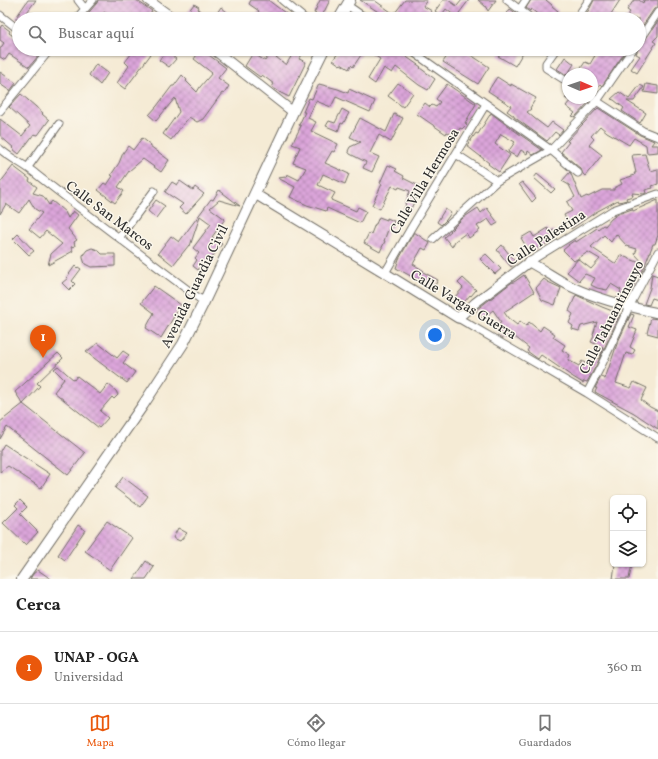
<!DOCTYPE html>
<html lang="es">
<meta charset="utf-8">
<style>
:root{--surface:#fff;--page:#f2f2f2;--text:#222;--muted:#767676;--line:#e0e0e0;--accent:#ea580c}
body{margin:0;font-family:Vollkorn,serif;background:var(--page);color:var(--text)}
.controls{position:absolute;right:12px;bottom:12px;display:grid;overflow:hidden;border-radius:6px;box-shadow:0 1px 3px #0004}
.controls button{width:36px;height:36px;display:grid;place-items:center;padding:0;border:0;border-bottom:1px solid var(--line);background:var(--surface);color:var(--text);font:20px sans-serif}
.compass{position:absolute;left:562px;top:68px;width:36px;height:36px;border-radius:50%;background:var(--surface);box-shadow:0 1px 3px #0004;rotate:92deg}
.you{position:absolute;left:435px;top:335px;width:14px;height:14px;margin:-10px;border:3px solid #fff;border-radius:50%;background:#1a73e8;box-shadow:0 0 0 6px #1a73e833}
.badge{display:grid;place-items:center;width:26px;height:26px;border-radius:50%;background:var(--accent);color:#fff;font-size:13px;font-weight:700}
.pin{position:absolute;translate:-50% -33px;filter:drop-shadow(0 1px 2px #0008)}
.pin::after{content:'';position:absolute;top:21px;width:14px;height:12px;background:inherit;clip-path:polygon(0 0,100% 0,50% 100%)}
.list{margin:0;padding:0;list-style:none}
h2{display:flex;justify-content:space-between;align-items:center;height:52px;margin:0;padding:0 16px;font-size:17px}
h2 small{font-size:13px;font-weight:400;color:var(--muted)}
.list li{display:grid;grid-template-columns:26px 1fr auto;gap:12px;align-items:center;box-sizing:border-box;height:72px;padding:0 16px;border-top:1px solid var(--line)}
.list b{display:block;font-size:15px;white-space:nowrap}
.list p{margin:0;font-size:13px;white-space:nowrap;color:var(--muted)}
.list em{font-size:13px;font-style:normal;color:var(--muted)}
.icon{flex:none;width:22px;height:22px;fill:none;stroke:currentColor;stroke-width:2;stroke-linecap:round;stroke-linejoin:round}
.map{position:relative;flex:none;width:658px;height:579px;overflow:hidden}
.search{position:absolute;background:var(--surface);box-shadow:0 1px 3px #0004;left:12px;right:12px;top:12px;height:44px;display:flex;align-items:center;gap:10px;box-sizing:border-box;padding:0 14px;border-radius:22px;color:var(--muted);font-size:15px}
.sheet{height:124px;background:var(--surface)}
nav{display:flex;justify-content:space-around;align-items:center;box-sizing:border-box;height:56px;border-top:1px solid var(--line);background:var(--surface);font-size:11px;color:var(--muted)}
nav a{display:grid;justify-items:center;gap:2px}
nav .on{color:var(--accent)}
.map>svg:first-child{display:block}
</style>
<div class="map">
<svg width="658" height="579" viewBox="0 0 658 579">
<defs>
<pattern id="building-cross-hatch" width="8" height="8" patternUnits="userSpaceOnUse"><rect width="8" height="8" fill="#dba5da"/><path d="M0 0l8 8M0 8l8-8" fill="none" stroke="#b287b1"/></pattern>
</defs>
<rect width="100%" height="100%" fill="#fbf7ec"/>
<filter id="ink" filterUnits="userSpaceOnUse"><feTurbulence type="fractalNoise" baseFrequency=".025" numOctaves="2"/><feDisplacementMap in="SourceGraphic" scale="8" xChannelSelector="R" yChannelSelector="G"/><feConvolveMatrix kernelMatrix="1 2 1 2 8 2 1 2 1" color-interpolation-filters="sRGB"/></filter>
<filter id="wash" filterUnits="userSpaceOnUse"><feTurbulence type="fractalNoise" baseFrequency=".012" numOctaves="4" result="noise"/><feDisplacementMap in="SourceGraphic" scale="16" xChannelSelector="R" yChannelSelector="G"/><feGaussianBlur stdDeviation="0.9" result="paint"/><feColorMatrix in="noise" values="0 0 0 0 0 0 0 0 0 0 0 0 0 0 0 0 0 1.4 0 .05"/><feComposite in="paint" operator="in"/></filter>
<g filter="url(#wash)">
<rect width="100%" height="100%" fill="#f5ebd5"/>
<g id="blocks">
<path fill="url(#building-cross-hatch)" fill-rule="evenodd" d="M28,0H36L22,19H15Z
M98,0H136L152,11L147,19H114L104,12L100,19H83L97,3Z
M251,0H268L293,19H273L267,14L264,19H254L259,11L249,4Z
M320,0H330L322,16L314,13Z
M360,0H374L394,14L405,0H427L423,6L432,11L428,16L421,12L417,19H389Z
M443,0H448L457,6L462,0H469L456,17L446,9L441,16L435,11Z
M478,0H496L488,11L485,6Z
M531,0H546L552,5V6L558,11L557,13L560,15L557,19H544L531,9L530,11L526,8Z
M594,0H620L611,14L618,19H583L590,8Z
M634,0H639L643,3L644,0H658V7L654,9L639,31V19H625L630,12L627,10Z
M194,4L199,7L198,9L209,19H189L185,16Z
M221,7L227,12L222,16L227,19H212L216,12L217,13Z
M510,9L524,19H503Z
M658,21V36L653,41L656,43L637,73L631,69L640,56L636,54L638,49H639V45L643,43Z
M2,25L10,31L9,33L19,40V49H31L39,55L29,67L9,54L5,60L0,57V49L4,43L0,40V28Z
M135,49H144L151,54L125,89L117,83L129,66L125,62Z
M201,49L226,68L218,78L229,86L224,94L222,93L203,119L197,122L189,117L171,140L163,134L179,112L175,98L156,121L149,115L157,106L172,86H174L182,75L187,80L186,81L197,92L200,87L212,73L194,59Z
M273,49H306L299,59L306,62L289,97L281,93L272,87L274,84L262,75L260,77L245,66L253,53L265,61ZM283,50L292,55L286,65L276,57Z
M341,49H348L355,54L358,49H395L421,67L420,68L435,79L428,90L419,85L396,67L392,73L384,68L375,84L368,79L380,59L365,49L353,67L351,65L349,69L341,64L340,65L333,60Z
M452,49H462L489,67L478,84L443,62Z
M503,49H525L515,66L498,56Z
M602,49H627L602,86L600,84L597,88L592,85V74H577L585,62L590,64L597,52L599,53Z
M166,51L176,59L169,67L159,60Z
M565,57L574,64L567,75L557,69Z
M96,64L108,73L100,85L89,75Z
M0,72L16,83L10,91L0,84Z
M497,77L511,86V84L536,98L530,108L531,109L527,112L534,118L547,128L552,122L563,130L559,135L555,132L547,141L514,117V116L507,111L511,106L488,91Z
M398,83L413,93L403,107L388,96Z
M319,84L338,89L348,93L349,89L375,101L370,112L336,97L331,107L316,101L308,118L316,122L311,131L338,144L334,152L332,151L325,163L349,174L345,184L323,174L318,185L335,193L331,200L356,211L358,207L366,211L360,223L327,208L326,211L307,205L290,197L295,187L278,178L286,177L287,174L299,180L306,168L293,163L300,147L292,144L301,126L299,125L305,112H303L309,98L312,99Z
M447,84L476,104L465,123L467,124L462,129L460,128L455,136L447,132L446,134L417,114L425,103L430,107L432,105L436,107L440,102L436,99Z
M646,84L658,86V94L644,92Z
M640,85L644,87L634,101H627L646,113L640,123L622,111L624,108L614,100L611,99L619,92L629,99Z
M21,94L43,113L42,114L49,120L38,135L34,134L19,154L13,149L14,148L0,136V119L22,136L30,126L9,107Z
M565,98H587L589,102L575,117L572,116L575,113L566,106L570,101Z
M598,108L640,135L654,141L651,145H658V152L647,153L646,145L634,138L629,145L607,132L600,126L591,136L594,139L589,145L602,155L585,176L583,174L581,169L561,152L569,142L567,141Z
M342,109L349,113L343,124L341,123L338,131L326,126L329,121L335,123Z
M491,113L508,126L542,150L533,155L528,151L527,154L521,150L517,157L508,152L515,142L501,134L495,144L510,155L499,172L488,164L489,163L467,146L476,133L478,134Z
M394,114L403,118L391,142L379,135L370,153L379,157L372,172L363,168L366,162L350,154L348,151L350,147L361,142L350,137L360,118L386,132Z
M142,138L151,145L150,146L169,160L161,172L143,159L129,171L118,187L124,191L115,203L98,190L104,183L107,185L113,176L111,175L119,163L123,153L128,146L133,150Z
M645,154L650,171L658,169V184L652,186L653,188L645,190L646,193L644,194L632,193L633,196L626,198L627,200L619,202L618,200L596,212L571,229L564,215L572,211L567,202L575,197L569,185L562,181L570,172L571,174L581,199L587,196L588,197L602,190H614V188L622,184L620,180L635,175L634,173H636L632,155Z
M388,165L397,169L395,171L404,176L403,178L421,187L409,213L403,210L406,205L405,204L410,191L399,187L398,189L392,186L380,209L372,205L382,184L380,183Z
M13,166L30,179L29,181L37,187L33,193L43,196L49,205L52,201L65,212L68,218L73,211L78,215L68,229L77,240L74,242L75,246L71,247L73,251L48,265L51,254L62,244L46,231L40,238L29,229L42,213L35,209L29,199L19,213L6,204L0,214V183Z
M537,174L555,189L551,193L534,178Z
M180,181L193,190L195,187L204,194L186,214L179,208L183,204L165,192L172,182L177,185Z
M522,182L536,198L532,202L519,184Z
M219,190L240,206L219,200L210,208L225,219L212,237L222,244L207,264L203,263L198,270L193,266L197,260L195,258L199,253L193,248L211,224L200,216L190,246L189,245L173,265L158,253L171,236L179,242L211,199L213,200Z
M156,200L165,206L156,218L148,211Z
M658,200V235L655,244H653L645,265L640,275L639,274L628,297L620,293L621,290L611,284L607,290L597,288L591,285L595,278L585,274L579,281L567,272L578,259L591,269L600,259L588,252L574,261L563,250L569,245H568L575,240L576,242L597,228L598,229L603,225L605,226L611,219L618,214L632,209L633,211ZM616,234L627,246L637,249L635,254L645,265L620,255L616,264L591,247L604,235L611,242Z
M478,208L481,213L487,208L498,223L493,226L488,219L477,226L480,230L469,238L466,233L455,241L452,247L444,237L451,231H450L463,218Z
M445,209L451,213L446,220L441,225L437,222Z
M379,217L387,220V218L394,221L391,229L389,227L384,241H385L380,252L364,243L369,233L371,234L375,224H376Z
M548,228L549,232L554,230L557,237L541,247V246L530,253L521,238L531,232L534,237Z
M414,232L430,243L426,250L422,248L413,264L424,271L423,272L438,280L434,287L419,279L418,280L396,268L399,259Z
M18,234L34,251L29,255L13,239Z
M502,245L516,263L511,267L497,250Z
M92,248L98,250L102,254H115V266L91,267L85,264L83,258V255L87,250Z
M486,254L501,269L495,274L480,259Z
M75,266L77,268L78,267L81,269L72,281L75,284L69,290L62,283L68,278L67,277Z
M652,274L658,276V300L652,298L649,305L644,304L650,288Z
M524,275L534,292L504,312L508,318L517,325L520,321L526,326L529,322L540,331L543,326L555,334L553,337L565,345L562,350L570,355L568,360L579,366L582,361L588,365L594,356L599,359L603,347L591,342L594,336L593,335L597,322L581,326L579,331L572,329L573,326L569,323L573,314L569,311L576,295L602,307L620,314L597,364L587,382L584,381L583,383L573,377L541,355L538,359L527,351L529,348L515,337L513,340L507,336L506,338L500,334L501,333L496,329L501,322L493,310L482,319L476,310L511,283L513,282H514Z
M463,278L476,290L471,296L470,295L460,307L452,300L463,288L458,283Z
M544,279L548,282L561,288L555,305L542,300L536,288Z
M154,286L181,305L161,338L146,328L154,313L141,303Z
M631,314L634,315L629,327L637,330L630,347L635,350L632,355L626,353L616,383L631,388L634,382L647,388L641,400L650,407L658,411V429L634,413L595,392L597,388H595L601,377L605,379L617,344Z
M651,318L658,319V336L647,333Z
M98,343L117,358L123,351L129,355L123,363L135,372L127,383L86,352Z
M58,353L63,358L37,383L40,386L23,404L15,392Z
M58,366L74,380L77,376L100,394L108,384L116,391L118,395L114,399L112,397L100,411L108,418L99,428L54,392L64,379L54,369Z
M23,404L85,453L68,475L7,427L0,439V422Z
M4,444L50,474L41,488L8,466L0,472V451Z
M123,477L148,496L140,507L115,488Z
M20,500L27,507L20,514L38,532L26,545L3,523L18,508L15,505Z
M107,521L132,538L110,570L100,563L101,562L85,551Z
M78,525L85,530L65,560L58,555Z
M178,528L187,533L180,541L173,538Z
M146,561L154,567L146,579H134Z
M615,564H632L629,579H613Z
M38,570L51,579H30L33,574Z"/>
</g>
</g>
<g filter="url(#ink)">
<use href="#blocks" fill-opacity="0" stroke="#726e66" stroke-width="1"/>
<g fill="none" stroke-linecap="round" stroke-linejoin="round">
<defs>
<path id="minor" d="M78,0L85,9
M282,0L305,19
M507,0L532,19
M347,5L367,19
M520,9L526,0
M0,15L19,30
M76,19L93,0
M576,19L589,0
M639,40L658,12
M409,49L551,150L578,173
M556,49L546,63V68L568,82
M592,98L643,131L658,137
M0,111L48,52L50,49
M0,149C11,159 26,165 37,175C92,218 148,260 204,302
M456,154L497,181
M28,167L59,124
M119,238L154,191
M433,239L497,181L551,150L597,101L633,49
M529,262L613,210L658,194
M385,273L411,228L486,104
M458,318L587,393L658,438
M587,393L601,366L629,307L658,252"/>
<path id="tertiary" d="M148,0L174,19
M213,49L293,112
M255,194L385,273L458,318L475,303L529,262C544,270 558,280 572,287C600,300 629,307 658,313"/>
<path id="secondary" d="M339,19L350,0
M22,579L143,405L183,344L204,302L293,112L324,49"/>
</defs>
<use href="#minor" stroke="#726e66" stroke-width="9"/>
<use href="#tertiary" stroke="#726e66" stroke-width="11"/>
<use href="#secondary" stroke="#726e66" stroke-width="12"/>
<use href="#minor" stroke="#fff" stroke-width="7"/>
<use href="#tertiary" stroke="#fff" stroke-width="9"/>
<use href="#secondary" stroke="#fff" stroke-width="10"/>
</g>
</g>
<g text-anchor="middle" stroke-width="3" stroke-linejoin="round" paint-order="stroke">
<g font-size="14" fill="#2b2b2b" stroke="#fbf7ec">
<text transform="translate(424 181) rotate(-59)" y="5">Calle Villa Hermosa</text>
<text transform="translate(110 215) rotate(37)" y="5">Calle San Marcos</text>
<text transform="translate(546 237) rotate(-33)" y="5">Calle Palestina</text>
<text transform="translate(194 286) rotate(-64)" y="5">Avenida Guardia Civil</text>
<text transform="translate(464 304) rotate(31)" y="5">Calle Vargas Guerra</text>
<text transform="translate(611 317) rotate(-63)" y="5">Calle Tahuantinsuyo</text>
</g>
</g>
</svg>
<div class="controls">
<button><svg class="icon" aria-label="locate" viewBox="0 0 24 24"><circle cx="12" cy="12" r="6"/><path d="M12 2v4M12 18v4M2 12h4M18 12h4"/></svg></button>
<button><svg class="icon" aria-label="layers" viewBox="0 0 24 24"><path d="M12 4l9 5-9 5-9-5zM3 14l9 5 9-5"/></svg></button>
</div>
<svg class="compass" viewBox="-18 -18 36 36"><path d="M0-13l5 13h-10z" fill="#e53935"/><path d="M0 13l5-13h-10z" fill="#767676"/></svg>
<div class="you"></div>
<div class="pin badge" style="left:43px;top:358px">1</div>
<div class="search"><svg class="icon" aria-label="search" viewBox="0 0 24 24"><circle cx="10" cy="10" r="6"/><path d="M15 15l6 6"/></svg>Buscar aquí</div>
</div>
<section class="sheet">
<h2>Cerca<small></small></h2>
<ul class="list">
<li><span class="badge">1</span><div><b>UNAP - OGA</b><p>Universidad</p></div><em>360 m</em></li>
</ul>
</section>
<nav>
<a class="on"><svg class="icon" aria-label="map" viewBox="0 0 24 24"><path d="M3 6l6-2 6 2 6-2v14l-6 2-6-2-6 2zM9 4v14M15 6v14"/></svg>Mapa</a>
<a><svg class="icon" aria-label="directions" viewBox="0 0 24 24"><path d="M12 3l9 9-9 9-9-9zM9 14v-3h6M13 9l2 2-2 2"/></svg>Cómo llegar</a>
<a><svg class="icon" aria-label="saved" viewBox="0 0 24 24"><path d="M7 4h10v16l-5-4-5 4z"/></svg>Guardados</a>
</nav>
